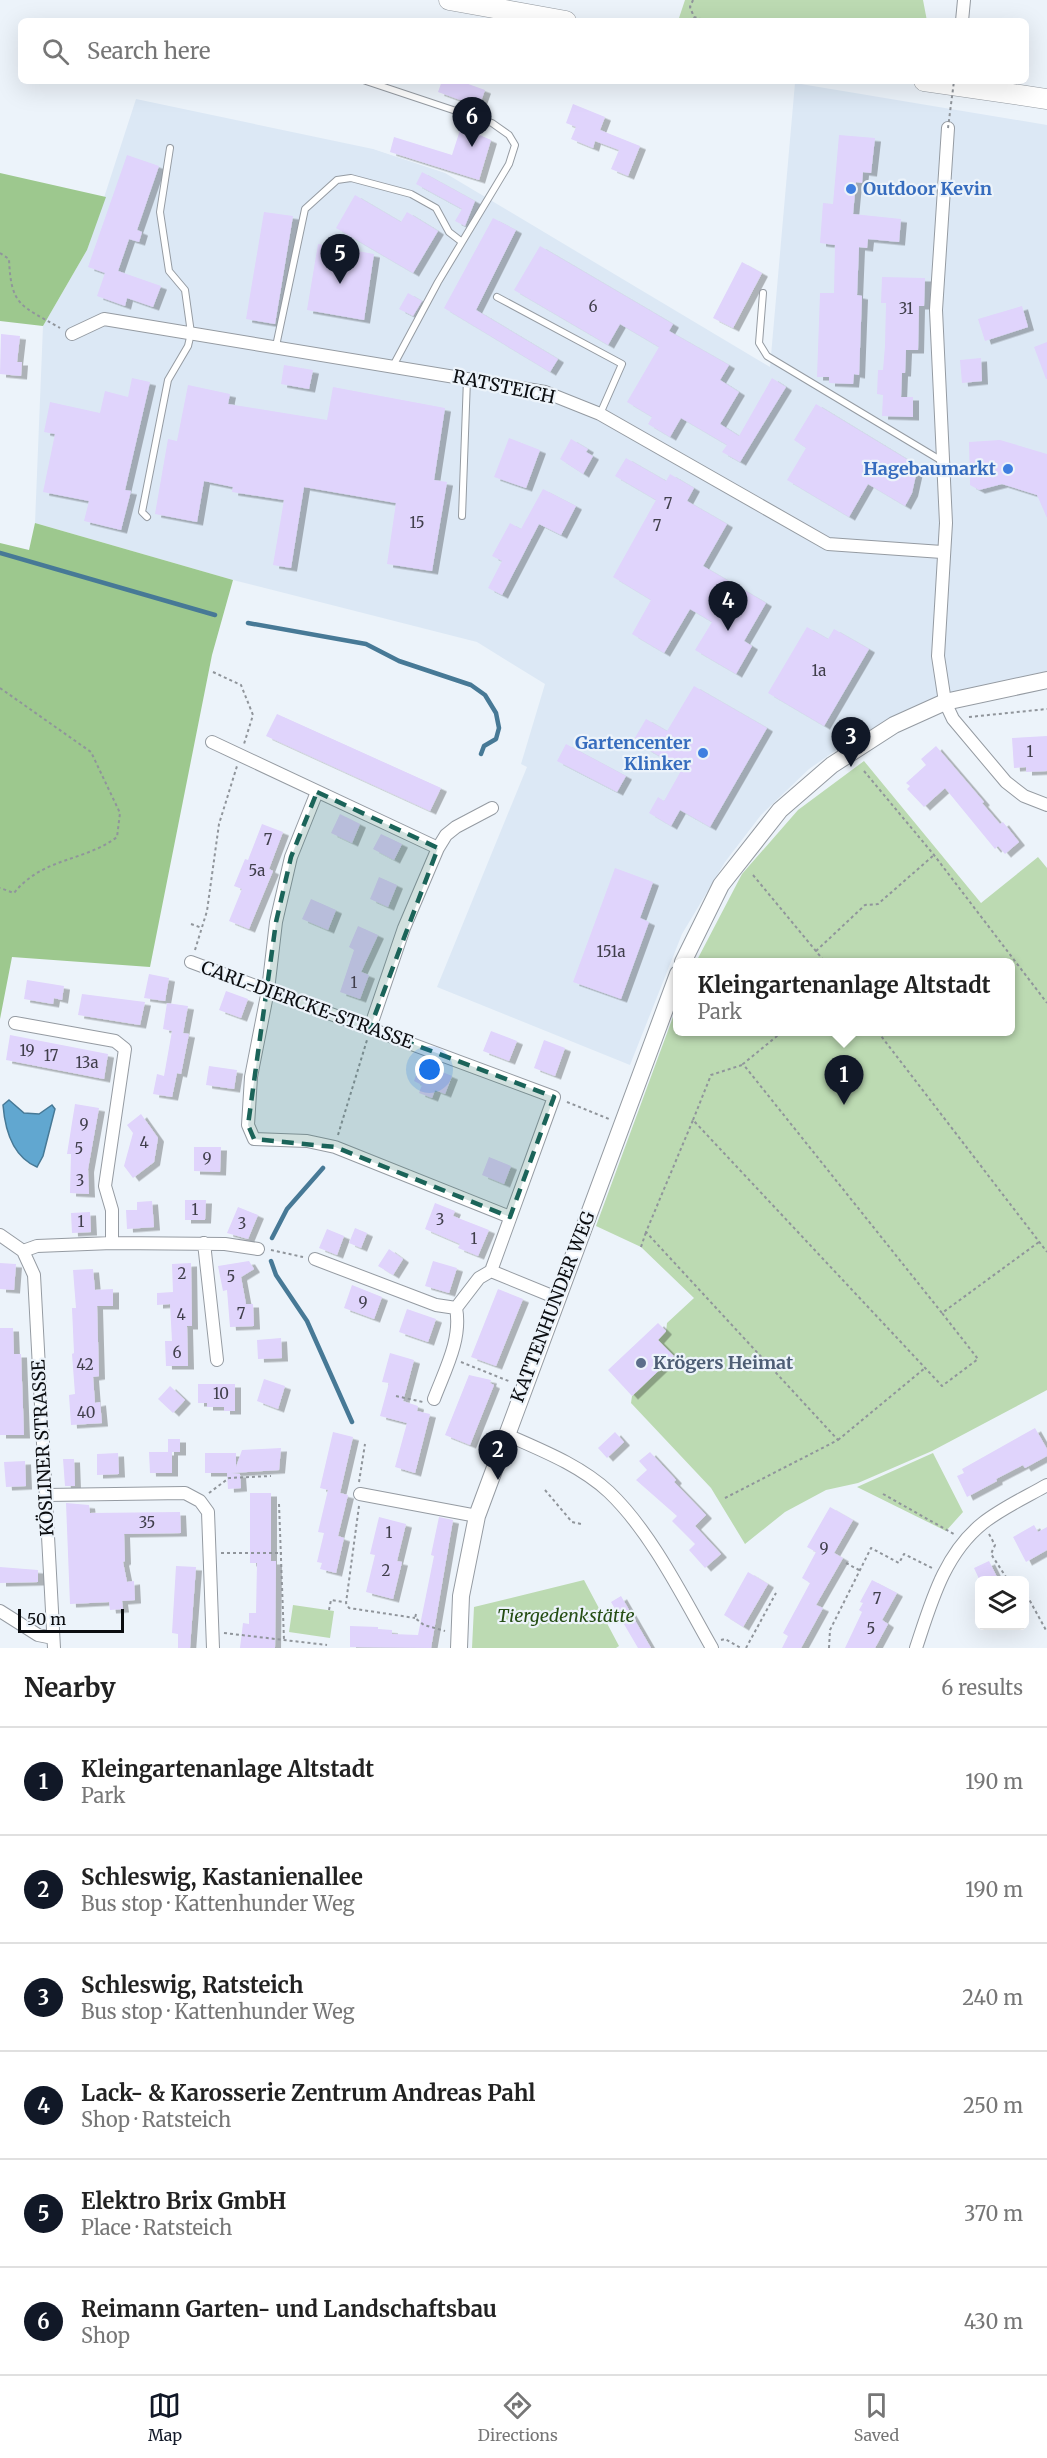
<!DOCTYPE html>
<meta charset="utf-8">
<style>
:root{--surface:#fff;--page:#f2f2f2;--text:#222;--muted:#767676;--line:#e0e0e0;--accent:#111827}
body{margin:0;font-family:Merriweather,serif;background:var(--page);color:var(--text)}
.controls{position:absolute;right:18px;bottom:18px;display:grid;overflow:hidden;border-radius:9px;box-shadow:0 6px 24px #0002}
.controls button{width:54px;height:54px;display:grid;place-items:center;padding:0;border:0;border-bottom:2px solid var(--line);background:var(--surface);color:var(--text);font:30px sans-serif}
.scale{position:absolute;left:18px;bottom:15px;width:106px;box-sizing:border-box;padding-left:6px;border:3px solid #0b0d10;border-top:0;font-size:16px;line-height:21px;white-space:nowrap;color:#0b0d10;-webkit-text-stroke:4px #ecf3fa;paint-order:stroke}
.you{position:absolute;left:430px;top:1070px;width:21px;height:21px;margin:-15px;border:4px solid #fff;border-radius:50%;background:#1a73e8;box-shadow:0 0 0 9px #1a73e833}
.badge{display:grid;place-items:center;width:39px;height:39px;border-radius:50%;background:var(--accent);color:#fff;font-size:20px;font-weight:700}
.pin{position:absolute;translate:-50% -50px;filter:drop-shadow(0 2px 3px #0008)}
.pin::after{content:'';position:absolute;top:32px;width:21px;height:18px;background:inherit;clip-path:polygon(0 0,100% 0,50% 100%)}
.popup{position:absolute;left:673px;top:958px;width:342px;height:78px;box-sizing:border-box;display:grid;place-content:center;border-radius:9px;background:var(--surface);filter:drop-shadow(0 2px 4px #0005);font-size:20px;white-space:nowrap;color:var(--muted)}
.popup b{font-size:22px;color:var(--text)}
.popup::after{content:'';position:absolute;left:50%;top:100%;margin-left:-12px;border:12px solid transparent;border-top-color:var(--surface)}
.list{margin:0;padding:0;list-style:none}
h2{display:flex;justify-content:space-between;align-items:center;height:78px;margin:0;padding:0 24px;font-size:26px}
h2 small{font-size:20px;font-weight:400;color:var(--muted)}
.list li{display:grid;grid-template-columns:39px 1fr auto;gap:18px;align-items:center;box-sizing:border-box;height:108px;padding:0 24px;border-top:2px solid var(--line)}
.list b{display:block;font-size:22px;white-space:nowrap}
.list p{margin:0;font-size:20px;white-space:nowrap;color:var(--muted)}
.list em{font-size:20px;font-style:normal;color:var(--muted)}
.icon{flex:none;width:33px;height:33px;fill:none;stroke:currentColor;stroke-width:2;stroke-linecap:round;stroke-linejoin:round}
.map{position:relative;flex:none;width:1047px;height:1648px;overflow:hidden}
.search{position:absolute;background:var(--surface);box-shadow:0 6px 24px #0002;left:18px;right:18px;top:18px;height:66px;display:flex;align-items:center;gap:15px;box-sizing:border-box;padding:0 21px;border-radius:9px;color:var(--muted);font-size:22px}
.sheet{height:726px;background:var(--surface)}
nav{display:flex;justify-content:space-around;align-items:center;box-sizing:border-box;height:84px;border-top:2px solid var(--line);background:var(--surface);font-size:16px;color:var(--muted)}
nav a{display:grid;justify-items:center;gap:3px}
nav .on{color:var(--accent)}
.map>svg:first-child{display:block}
</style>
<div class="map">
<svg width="1047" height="1648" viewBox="0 0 1047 1648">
<defs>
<filter id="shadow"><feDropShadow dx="6" dy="3.5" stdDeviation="0" flood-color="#0004"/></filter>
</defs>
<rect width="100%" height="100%" fill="#ecf3fa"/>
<path fill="#dce8f5" d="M795,83L1047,125V671L941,695L855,737L809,769L761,815L725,862L682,934L630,1065L437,987L527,767L521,764L545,684L477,642L233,580L35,523L43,326L87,250L136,99L373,149L445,173L770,367Z"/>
<path fill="#bcdab2" d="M685,0H923L927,21H678Z
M864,761L981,903L1038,857L1047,868V1390L932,1451L858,1483L826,1490L785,1512L745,1544L711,1488L631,1403L632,1396L673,1357L658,1340L666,1332L667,1323L694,1298L641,1247L596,1226L677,1006L678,1032H1010V962H696L742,874L798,810Z
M933,1453L963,1512L946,1531L857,1487Z
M584,1580L619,1646L616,1648H472L474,1607Z
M293,1605L334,1611L330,1638L289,1632Z"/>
<path fill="#9dc88e" d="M0,173L106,197L87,250L43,326L0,321Z
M35,523L233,580L212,655L150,967L12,957L0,1019V543L29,550Z"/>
<path fill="#61a7d0" stroke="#477996" stroke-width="1.5" d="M9,1100L24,1113L39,1114L52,1105L55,1109L43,1156L37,1167C13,1157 5,1130 3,1105Z"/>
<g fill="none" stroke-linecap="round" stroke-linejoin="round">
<path stroke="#477996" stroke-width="4.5" d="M0,553L215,615
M248,623L366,644L399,661L471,685L485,695L496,713L499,728L496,739L484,746L481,754
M272,1238L287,1209L323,1168
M271,1261L276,1275L307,1321L352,1422"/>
</g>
<path fill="#e0d4fc" filter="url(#shadow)" d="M442,81H460L485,90L479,107L438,92Z
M573,104L605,117L600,130L640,146L628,176L611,169L619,150L595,141L593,148L571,139L576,127L566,123Z
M461,127L491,140L479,180L390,152L394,137L452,155Z
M839,135L875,138L871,173L863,172L862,183L856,182L853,214L901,219L899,242L868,239L867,248L859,247L857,295L862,296L859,375L854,374L853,384L829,383V377H817L820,293H834L835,245L820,243L823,203L833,204Z
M127,155L159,166L137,230L142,232L139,242L129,239L118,271L161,286L153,307L127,298L125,306L97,296L105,273L88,267Z
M422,172L475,201L465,226L455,221L462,209L416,184Z
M355,195L401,222L407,212L438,231L413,273L336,228Z
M264,212L293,216L275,324L246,319Z
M493,218L516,230L476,310L558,359L550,372L444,308Z
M318,244L374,254L364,320L307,310Z
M540,246L673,324L669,331L729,365L720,380L739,392L720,424L739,436L772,378L786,387L740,462L722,452L727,445L681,418L670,437L648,424L652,417L627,402L659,347L620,324L608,345L514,290Z
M742,262L762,273L733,328L713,318Z
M882,277L925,278L924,306H919L918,350H906L905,373H902L901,397H913V417L882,416L883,395L877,394L878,370H883L885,346L886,303H881Z
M408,293L422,301L413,316L399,309Z
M1022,306L1028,327L985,341L978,319Z
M1,334L20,336L17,362H22L21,376L0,374Z
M1047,342V379H1046L1034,347Z
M981,358L982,381L962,383L960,360Z
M284,365L313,370L309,389L281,384Z
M132,378L150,382L125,490L131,491L121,530L84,521L89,501L43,492L55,434L44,432L50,402L100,413L105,391L128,397Z
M188,385L230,394L228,404L327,420L333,387L445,408L434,480L447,482L432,571L387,564L396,503L304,487L291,568L273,565L284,500L232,492L233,487L204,481L197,522L155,514L168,439L177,441Z
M816,404L918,466L912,493L905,506L868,484L849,517L787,480L806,448L794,440Z
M509,438L540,450L526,488L494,477Z
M571,439L588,449L586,452L593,456L583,474L560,459Z
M1000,440L1047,454V518L1037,495L1002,484L979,490L970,485L969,442Z
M626,458L666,481L670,474L694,488L687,501L727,524L703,566L766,603L744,641L752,646L736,674L695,650L712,622L690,609L664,653L632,634L651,600L613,577L656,500L615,476Z
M543,489L576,506L561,535L539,524L502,595L488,588L502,561L492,556L510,523L521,529Z
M807,627L828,639L834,629L869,649L824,726L768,693Z
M694,686L767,728L710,827L680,810L671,826L649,813L658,797L664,801L682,769L633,741L646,719L667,731Z
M277,714L441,788L430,811L266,736Z
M1047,736V771L1026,772V767L1014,768L1012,738Z
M566,744L626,776L617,792L557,761Z
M936,746L984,802L982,803L1000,824L1003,822L1019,842L1005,854L998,846L995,849L945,788L924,807L907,789L910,786L906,783L926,765L921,759Z
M340,814L360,824L352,843L331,833Z
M262,824L283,832L269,869L273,871L249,929L229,921L242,889L234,886L245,859L248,860Z
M381,834L402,844L394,860L373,849Z
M615,868L653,882L640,918L649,922L621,999L573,982Z
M379,877L397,885L388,907L370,899Z
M311,899L336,910L328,930L302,919Z
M358,926L378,935L361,972L369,975L360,999L340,992L354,950L349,947Z
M149,974L169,978L165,1001L144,998Z
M27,980L64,986L62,1000L54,998L53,1004L24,999Z
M226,991L248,999L241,1018L219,1010Z
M82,994L145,1002L140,1025L78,1015Z
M167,1003L188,1006L183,1033L189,1034L181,1074L177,1073L172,1097L153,1094L157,1074L164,1076L172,1031L163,1029Z
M491,1031L517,1041L509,1061L483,1051Z
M10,1035L108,1054L104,1079L6,1060Z
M544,1040L565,1048L555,1076L534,1068Z
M421,1063L452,1076L445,1094L435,1090L432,1098L419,1093L422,1085L414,1081Z
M209,1066L237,1070L234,1089L206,1085Z
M75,1104L99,1108L88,1169L89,1194L70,1193L71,1154H67Z
M141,1114L158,1138L154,1162L133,1178L124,1166L133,1133L127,1125Z
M194,1147H221L220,1172L194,1171Z
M489,1157L511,1166L504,1184L482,1175Z
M185,1200H206L205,1220H185Z
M152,1201L154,1227L127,1229L126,1210H137V1202Z
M435,1203L455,1211L453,1216L489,1230L478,1256L458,1248L460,1244L425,1229Z
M238,1207L258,1215L248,1239L227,1233Z
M90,1212L91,1232L72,1233L71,1213Z
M355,1228L367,1233L361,1248L349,1243Z
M327,1229L344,1236L337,1255L319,1248Z
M389,1249L403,1259L393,1275L378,1266Z
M249,1261L254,1269L241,1277L246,1304H253L254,1326L230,1327L227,1290L223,1291L218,1266Z
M433,1261L457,1268L449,1293L425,1286Z
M0,1263L16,1264L14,1290L0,1289Z
M191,1263L192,1326H187L188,1366H166L165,1341H172L170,1304L157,1305V1293L173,1292L172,1264Z
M93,1269L95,1290L113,1289V1306H97L99,1376L93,1377L95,1403L100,1402L102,1423L71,1425L69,1395L75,1394L72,1354L74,1353L72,1308H76L73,1270Z
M352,1285L382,1297L374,1319L344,1308Z
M498,1289L523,1299L496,1366L471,1357Z
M407,1309L436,1319L428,1342L399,1332Z
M658,1323L666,1331L658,1340L674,1356L632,1396L608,1370Z
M0,1328H13L14,1354H21L24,1435H0Z
M281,1338L282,1358L258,1359L257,1340Z
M390,1353L414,1360L403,1401L418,1406L417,1411L430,1414L415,1473L395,1467L407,1423L380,1416L389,1383L382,1382Z
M469,1375L491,1380L490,1383L494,1385L470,1445L445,1435Z
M264,1379L285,1386L278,1409L257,1401Z
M198,1384H235V1411H224V1407H207V1403H198Z
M170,1386L185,1400L173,1413L158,1399Z
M1035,1428L1047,1449V1456L1025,1468L1023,1465L996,1479L997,1481L967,1497L957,1476L964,1473L962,1469Z
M333,1432L353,1437L340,1493L348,1495L338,1536L344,1538L336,1573L320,1569L322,1563L317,1562L324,1533L318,1532L328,1490L320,1488Z
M615,1432L624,1442L607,1458L598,1448Z
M168,1439H180V1452H168Z
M281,1448L279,1470L231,1473L240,1474L241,1488L228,1489L227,1473H205V1453H236V1467L242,1450Z
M149,1452H172V1473H150Z
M650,1452L676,1480L674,1482L706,1515L695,1526L721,1554L705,1568L689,1550L695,1544L672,1521L677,1516L636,1480L647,1470L639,1461Z
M118,1453L119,1474L97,1475V1454Z
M63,1459H74L75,1486H65Z
M25,1461L26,1486L6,1487L4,1462Z
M250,1493H271V1561H276L275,1648H240L243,1623L249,1624V1613H256L257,1563H250Z
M66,1503L89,1505L90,1513L180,1512L181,1533L124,1534L125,1561L123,1562L127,1582L134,1581L135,1600L122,1601L123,1609L110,1610L109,1602L70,1604Z
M830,1507L853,1520L834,1553L843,1558L816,1605L823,1608L801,1648H782L788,1636L783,1633L810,1583L802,1578L816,1552L807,1547Z
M379,1517L406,1524L397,1561L402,1562L393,1599L366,1592L375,1555L370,1554Z
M439,1517L453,1520L431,1648L350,1647V1626L378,1627V1629L392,1630V1634L418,1635L434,1556L431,1555Z
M1034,1525L1038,1532L1047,1527V1550L1026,1562L1013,1537Z
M989,1561L999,1581H980L974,1568Z
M176,1566L196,1567L190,1648H178V1634L172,1633Z
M0,1567L38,1570V1582L0,1583Z
M748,1572L768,1584L743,1627L724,1615Z
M872,1580L897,1593L882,1620L888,1624L875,1648H845L862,1612L859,1610L863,1603L860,1602Z
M621,1596L651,1648H638L611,1602Z"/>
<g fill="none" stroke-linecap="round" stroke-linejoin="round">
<defs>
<path id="lane" d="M366,81L492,123L509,135L515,145L509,164L438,282L393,366
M763,293L759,343L767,356L942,461
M497,297L622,364L600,414
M276,346L305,209L337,180L351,178L411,194L436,208L449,232L462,242
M462,516L467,379
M147,517L142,512L168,380L188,346L191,333L185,290L169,271L160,212L170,148"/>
<path id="street" d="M962,21L964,0
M948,128L936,310L946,523L938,656L945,702L953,719L1006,782L1024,796L1047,805
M72,334L104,319L545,392L600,414L828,544L942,552
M212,742L438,848
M317,792L291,857L276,922L268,990L251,1077L248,1125L254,1139L307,1141L335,1147L510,1217
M191,962L554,1097L491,1271
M15,1023L115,1041L125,1049L105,1186L112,1210V1243L37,1246L23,1251
M370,1028L404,928L438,848L446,835L456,827L492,808
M0,1235L23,1251L34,1275L54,1648
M112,1243L225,1244L258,1249
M204,1243L217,1360
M315,1259L436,1305L456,1308L479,1278L491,1271L557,1298
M434,1399C445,1370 462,1339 456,1308
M505,1434C541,1450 580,1465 609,1492C651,1532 683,1597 712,1648
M360,1494L477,1516
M46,1495L185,1493L200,1501L208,1512L213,1648
M0,1611L38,1635L53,1638
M916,1648C931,1603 944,1554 983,1523C1002,1508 1026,1497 1047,1485"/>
<path id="secondary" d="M683,962L721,885L780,810L832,765L894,725L945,702L1047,680
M459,1648L461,1596L477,1516L678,974"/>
<path id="primary" d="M449,0L566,21
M924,81L1047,99"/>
</defs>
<use href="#lane" stroke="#959ba2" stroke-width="8"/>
<use href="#street" stroke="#959ba2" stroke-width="14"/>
<use href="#secondary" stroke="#959ba2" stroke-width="18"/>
<use href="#primary" stroke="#959ba2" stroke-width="21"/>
<path stroke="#90959b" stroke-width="2" stroke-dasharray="3 3" stroke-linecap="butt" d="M693,0L690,7L694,17L707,21
M0,253L9,259C11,307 21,305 60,328
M213,672L241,685L253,715L244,744
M0,688L91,752L120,813L117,837C84,862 43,857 14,893L0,888
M969,717L1047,709
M864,771L934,855L1047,1003
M753,875L825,962
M191,924L202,928
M195,950L207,911L219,824L237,766
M816,951L865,905L878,904L934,855
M782,1032L743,1064L942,1313L1039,1242
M878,1032L1047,1252
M567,1102L609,1119
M693,1120L711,1075L742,1065
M338,1135L367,1040
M641,1247L646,1232
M271,1250L303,1257
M461,1362L511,1382
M396,1396L423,1402
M838,1440L925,1368
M359,1482L365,1444
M545,1490L572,1522L581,1524
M209,1493L229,1478L271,1476
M883,1494L954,1534
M725,1498L838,1440L646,1232L693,1120L942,1386L978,1359L942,1313
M279,1504L284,1640
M359,1506L346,1603L349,1608L415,1618
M989,1534L995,1545L991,1554L1008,1580
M221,1553H282
M846,1563L859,1570
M1024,1590L1047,1632
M329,1610L331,1600L344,1602
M416,1614L415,1618L424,1625L445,1631
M224,1633L327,1645
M721,1640L725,1639L741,1648
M746,1648L776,1593
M829,1648L830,1630L871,1548L899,1563L904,1554L932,1568"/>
<use href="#lane" stroke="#fff" stroke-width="6"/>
<use href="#street" stroke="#fff" stroke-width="12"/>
<use href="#secondary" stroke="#fff" stroke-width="16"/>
<use href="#primary" stroke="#fff" stroke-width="20"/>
<path stroke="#90959b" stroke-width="2" stroke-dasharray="3 3" stroke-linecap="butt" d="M948,128L954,81"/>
</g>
<path fill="#1b6459" fill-opacity="0.2" stroke="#1b6459" stroke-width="4.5" stroke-dasharray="12 8" stroke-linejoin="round" d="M317,792L438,848L370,1028L554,1097L510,1217L335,1147L254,1139L248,1125L276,922L291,857Z"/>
<g fill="#3f7fe0" stroke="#ecf3fa" stroke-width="2">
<circle cx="851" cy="189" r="6"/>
<circle cx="1008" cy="469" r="6"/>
<circle cx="703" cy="753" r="6"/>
</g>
<circle fill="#5c6f8a" stroke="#ecf3fa" stroke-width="2" cx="641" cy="1363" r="6"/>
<g text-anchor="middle" stroke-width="4.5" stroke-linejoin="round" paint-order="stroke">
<g font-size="15" fill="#403f4b">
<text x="593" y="312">6</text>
<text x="906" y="314">31</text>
<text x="668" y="509">7</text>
<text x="417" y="528">15</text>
<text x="657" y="531">7</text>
<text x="819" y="676">1a</text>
<text x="1030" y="757">1</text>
<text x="268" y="845">7</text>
<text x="257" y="876">5a</text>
<text x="611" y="957">151a</text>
<text x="354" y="988">1</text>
<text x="27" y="1056">19</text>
<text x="51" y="1061">17</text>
<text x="87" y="1068">13a</text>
<text x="84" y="1130">9</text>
<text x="144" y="1148">4</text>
<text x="79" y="1154">5</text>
<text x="207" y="1164">9</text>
<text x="80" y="1186">3</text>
<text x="195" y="1215">1</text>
<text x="440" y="1225">3</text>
<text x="81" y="1227">1</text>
<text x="242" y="1229">3</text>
<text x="474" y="1244">1</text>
<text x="182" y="1279">2</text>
<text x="231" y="1282">5</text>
<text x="363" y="1308">9</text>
<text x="241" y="1319">7</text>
<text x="181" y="1320">4</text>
<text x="177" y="1358">6</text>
<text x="85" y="1370">42</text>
<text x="221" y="1399">10</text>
<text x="86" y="1418">40</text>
<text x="147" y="1528">35</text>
<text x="389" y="1538">1</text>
<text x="824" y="1554">9</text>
<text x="386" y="1576">2</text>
<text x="877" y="1604">7</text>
<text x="871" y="1634">5</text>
</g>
<g font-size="18" font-weight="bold" fill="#366cbe" stroke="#ecf3fa" text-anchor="end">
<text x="863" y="195" text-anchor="start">Outdoor Kevin</text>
<text x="996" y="475">Hagebaumarkt</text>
<text x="691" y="749">Gartencenter<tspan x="691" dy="21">Klinker</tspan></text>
</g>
<g font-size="18" fill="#0b0d10" stroke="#ecf3fa">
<text transform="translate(504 387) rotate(12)" y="6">RATSTEICH</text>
<text transform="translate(307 1005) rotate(20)" y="6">CARL-DIERCKE-STRASSE</text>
<text transform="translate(553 1307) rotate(-69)" y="6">KATTENHUNDER WEG</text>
<text transform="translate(43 1448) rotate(-93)" y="6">KÖSLINER STRASSE</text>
</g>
<g font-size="18" font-weight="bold" fill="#4e5e75" stroke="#ecf3fa" text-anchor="start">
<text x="653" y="1369">Krögers Heimat</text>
</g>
<g font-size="18" font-style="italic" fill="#254e14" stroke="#ecf3fa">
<text x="566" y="1622">Tiergedenkstätte</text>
</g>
</g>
</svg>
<div class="controls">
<button><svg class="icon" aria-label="layers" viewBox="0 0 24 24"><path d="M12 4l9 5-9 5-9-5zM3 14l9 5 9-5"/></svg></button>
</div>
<div class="scale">50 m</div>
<div class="you"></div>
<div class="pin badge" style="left:844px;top:1105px">1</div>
<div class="popup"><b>Kleingartenanlage Altstadt</b>Park</div>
<div class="pin badge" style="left:498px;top:1480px">2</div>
<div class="pin badge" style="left:851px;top:767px">3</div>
<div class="pin badge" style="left:728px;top:631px">4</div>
<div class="pin badge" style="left:340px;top:284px">5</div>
<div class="pin badge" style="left:472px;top:147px">6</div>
<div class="search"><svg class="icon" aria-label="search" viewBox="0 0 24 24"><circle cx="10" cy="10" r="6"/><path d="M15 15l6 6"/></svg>Search here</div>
</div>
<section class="sheet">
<h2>Nearby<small>6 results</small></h2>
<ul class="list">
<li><span class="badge">1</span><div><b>Kleingartenanlage Altstadt</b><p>Park</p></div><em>190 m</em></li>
<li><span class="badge">2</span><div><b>Schleswig, Kastanienallee</b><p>Bus stop · Kattenhunder Weg</p></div><em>190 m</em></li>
<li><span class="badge">3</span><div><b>Schleswig, Ratsteich</b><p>Bus stop · Kattenhunder Weg</p></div><em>240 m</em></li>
<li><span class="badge">4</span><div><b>Lack- &amp; Karosserie Zentrum Andreas Pahl</b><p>Shop · Ratsteich</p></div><em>250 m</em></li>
<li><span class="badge">5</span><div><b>Elektro Brix GmbH</b><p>Place · Ratsteich</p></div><em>370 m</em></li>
<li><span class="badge">6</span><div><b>Reimann Garten- und Landschaftsbau</b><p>Shop</p></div><em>430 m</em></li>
</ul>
</section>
<nav>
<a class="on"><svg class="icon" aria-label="map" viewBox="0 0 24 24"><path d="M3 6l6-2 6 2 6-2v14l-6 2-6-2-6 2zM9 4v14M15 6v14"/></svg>Map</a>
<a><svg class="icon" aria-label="directions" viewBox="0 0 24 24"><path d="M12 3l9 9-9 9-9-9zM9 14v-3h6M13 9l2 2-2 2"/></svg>Directions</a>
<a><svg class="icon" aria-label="saved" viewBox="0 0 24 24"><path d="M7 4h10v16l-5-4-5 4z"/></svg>Saved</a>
</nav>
